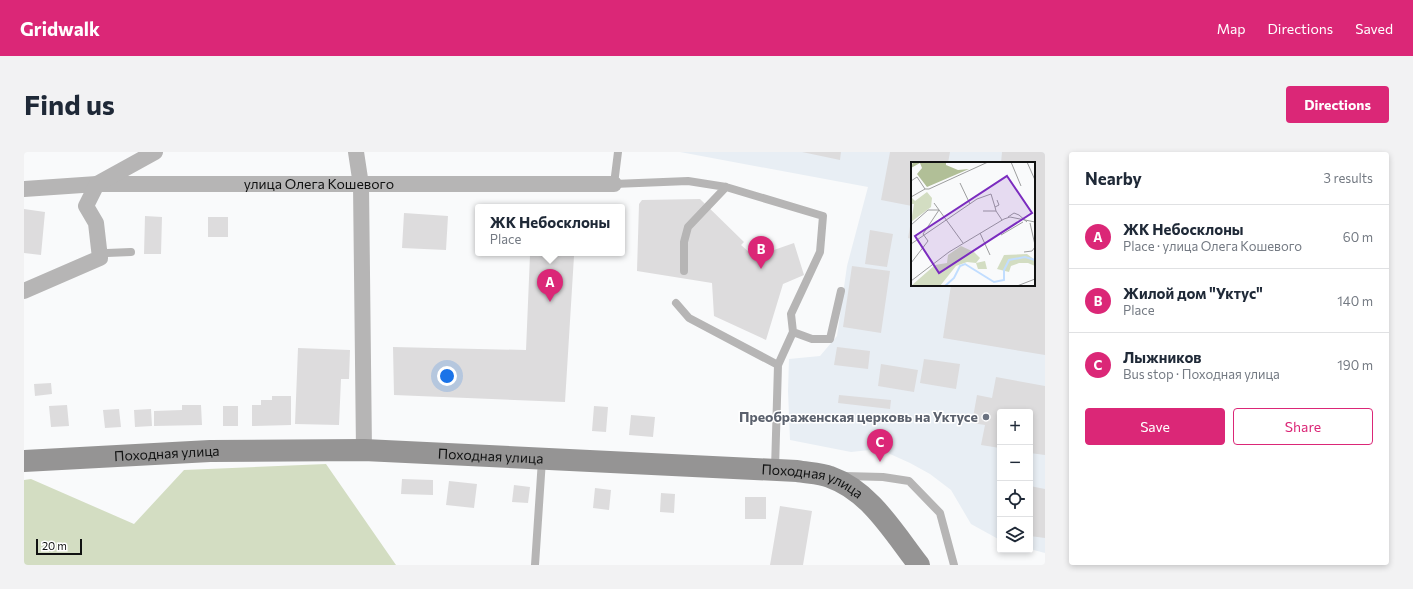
<!DOCTYPE html>
<meta charset="utf-8">
<style>
:root{--surface:#fff;--page:#f2f2f3;--text:#1f2937;--muted:#747a83;--line:#e0e1e3;--accent:#db2777}
body{margin:0;font-family:Commissioner,sans-serif;background:var(--page);color:var(--text)}
.controls{position:absolute;right:12px;bottom:12px;display:grid;overflow:hidden;border-radius:4px;box-shadow:0 2px 6px #0003}
.controls button{width:36px;height:36px;display:grid;place-items:center;padding:0;border:0;border-bottom:1px solid var(--line);background:var(--surface);color:var(--text);font:20px sans-serif}
.scale{position:absolute;left:12px;bottom:10px;width:46px;box-sizing:border-box;padding-left:4px;border:2px solid #111212;border-top:0;font-size:11px;line-height:14px;white-space:nowrap;color:#111212;-webkit-text-stroke:3px #fff;paint-order:stroke}
.you{position:absolute;left:423px;top:224px;width:14px;height:14px;margin:-10px;border:3px solid #fff;border-radius:50%;background:#1a73e8;box-shadow:0 0 0 6px #1a73e833}
.badge{display:grid;place-items:center;width:26px;height:26px;border-radius:50%;background:var(--accent);color:#fff;font-size:13px;font-weight:700}
.pin{position:absolute;translate:-50% -33px;filter:drop-shadow(0 1px 2px #0008)}
.pin::after{content:'';position:absolute;top:21px;width:14px;height:12px;background:inherit;clip-path:polygon(0 0,100% 0,50% 100%)}
.popup{position:absolute;left:451px;top:52px;width:150px;height:52px;box-sizing:border-box;display:grid;place-content:center;border-radius:4px;background:var(--surface);filter:drop-shadow(0 1px 3px #0005);font-size:13px;white-space:nowrap;color:var(--muted)}
.popup b{font-size:15px;color:var(--text)}
.popup::after{content:'';position:absolute;left:50%;top:100%;margin-left:-8px;border:8px solid transparent;border-top-color:var(--surface)}
.list{margin:0;padding:0;list-style:none}
h2{display:flex;justify-content:space-between;align-items:center;height:52px;margin:0;padding:0 16px;font-size:17px}
h2 small{font-size:13px;font-weight:400;color:var(--muted)}
.list li{display:grid;grid-template-columns:26px 1fr auto;gap:12px;align-items:center;box-sizing:border-box;height:64px;padding:0 16px;border-top:1px solid var(--line)}
.list b{display:block;font-size:15px;white-space:nowrap}
.list p{margin:0;font-size:13px;white-space:nowrap;color:var(--muted)}
.list em{font-size:13px;font-style:normal;color:var(--muted)}
.actions{display:flex;gap:8px;padding:12px 16px}
.actions a{flex:1;padding:9px 0;border:1px solid var(--accent);border-radius:4px;text-align:center;font-size:14px;color:var(--accent)}
.actions .main{background:var(--accent);color:#fff}
.icon{flex:none;width:22px;height:22px;fill:none;stroke:currentColor;stroke-width:2;stroke-linecap:round;stroke-linejoin:round}
.map{position:relative;flex:none;width:1021px;height:413px;overflow:hidden;border-radius:4px}
header{display:flex;align-items:center;gap:24px;box-sizing:border-box;height:56px;padding:0 20px;background:var(--accent);color:#fff}
header strong{font-size:19px}
nav{display:flex;gap:22px;margin-inline-start:auto;font-size:14px}
.intro{display:flex;align-items:center;justify-content:space-between;box-sizing:border-box;height:96px;padding:0 24px}
h1{margin:0;font-size:28px}
.button{padding:10px 18px;border-radius:4px;background:var(--accent);color:#fff;font-size:14px;font-weight:700}
main{display:flex;gap:24px;padding:0 24px}
aside{flex:1;background:var(--surface);border-radius:4px;box-shadow:0 2px 6px #0003}
.map>svg:first-child{display:block}
</style>
<header>
<strong>Gridwalk</strong>
<nav><a>Map</a><a>Directions</a><a>Saved</a></nav>
</header>
<div class="intro"><h1>Find us</h1><a class="button">Directions</a></div>
<main>
<div class="map">
<svg width="1021" height="413" viewBox="0 0 1021 413">
<rect width="100%" height="100%" fill="#f9fafb"/>
<path fill="#e8eef4" fill-rule="evenodd" d="M656,0H1021V401L1006,397V260H976V388L947,372L927,338L906,322L886,311L855,297L827,300L766,288L764,239L765,207L796,204L813,184L823,114L844,35ZM888,11H1010V133H888Z"/>
<path fill="#d3ddc2" d="M302,312L372,413H0V328L7,327L110,372L160,318Z"/>
<path fill="#dddcdd" d="M778,0H817L816,8Z
M866,0H926L924,11H888V54L857,48Z
M978,0H1021V203L919,186L927,133H1010V11H977Z
M676,47L720,90L717,93L733,107L748,102L747,99L770,91L780,123L759,132L742,188L690,164L688,131L613,119L615,52L618,48Z
M0,57L21,60L17,103L0,101Z
M380,61L424,64L422,98L378,96Z
M121,64L138,65L137,102H120Z
M184,65H204V85H184Z
M887,69H888V87L884,86Z
M846,78L869,82L863,115L841,112Z
M506,103L550,104L541,250L370,243L369,195L502,198Z
M828,114L866,119L857,181L819,175Z
M813,195L846,199L844,217L810,213Z
M274,196L326,198L325,227H317L315,273L271,272Z
M900,207L936,212L932,237L896,231Z
M857,212L894,218L890,240L854,234Z
M972,225L1021,234V303L1006,301V260H976V296L957,293L961,273L948,271L953,243L968,246Z
M27,231L28,242L11,244L10,232Z
M815,243L867,248L866,257L814,251Z
M248,244H267V273L228,274V253H237V248H248Z
M43,253L45,274L27,275L25,254Z
M158,253H177L178,273L130,274V259L158,258Z
M199,254H214V274H199Z
M570,254L584,255L582,280L568,279Z
M95,257L97,275L81,276L79,258Z
M127,257L128,274L111,275L110,258Z
M607,263L631,265L629,285L605,283Z
M378,327L409,328V343L377,342Z
M425,329L453,332L450,356L422,353Z
M490,333L506,335L504,351L488,350Z
M1006,334L1021,337V386L1006,384Z
M571,336L587,338L585,358L569,356Z
M637,341L651,342L650,361L636,360Z
M721,345H742V367H721Z
M756,354L788,359L779,413H746Z"/>
<g fill="none" stroke-linecap="round" stroke-linejoin="round">
<path stroke="#b6b5b5" stroke-width="8" d="M594,0L590,32L664,29L702,35L799,64L796,100L767,162L769,180
M76,106L83,101L107,100
M660,119V90L664,75L702,35
M652,151L665,166L754,213
M751,317L754,213L769,180L788,187H806L817,139
M820,324L859,325L885,329L916,361L930,413
M511,413L518,308"/>
<g stroke="#b6b5b5" stroke-width="16">
<path d="M332,0L337,33L340,298"/>
<path id="s1" d="M0,37L73,32H590"/>
<path d="M0,139L76,106L72,71L62,54L73,32L131,0"/>
</g>
<path stroke="#959494" stroke-width="22" id="s2" d="M0,309L186,299L340,298L773,319C783,321 796,321 806,325C846,339 870,381 895,413"/>
</g>
<circle fill="#6b7280" stroke="#fff" stroke-width="1.5" cx="962" cy="265" r="4"/>
<g text-anchor="middle" stroke-width="3" stroke-linejoin="round" paint-order="stroke">
<g font-size="14" fill="#111212" stroke="#fff">
<text dy="5" stroke="none"><textPath href="#s1" startOffset="295">улица Олега Кошевого</textPath></text>
<text dy="5" stroke="none"><textPath href="#s2" startOffset="143">Походная улица</textPath></text>
<text dy="5" stroke="none"><textPath href="#s2" startOffset="467">Походная улица</textPath></text>
<text dy="5" stroke="none"><textPath href="#s2" startOffset="791">Походная улица</textPath></text>
</g>
<g font-size="14" font-weight="bold" fill="#5b616d" stroke="#fff" text-anchor="end">
<text x="954" y="270">Преображенская церковь на Уктусе</text>
</g>
</g>
<g transform="translate(887 10)">
<rect width="124" height="124" fill="#f9fafb"/>
<path d="M16,30L21,36L20,45L0,60L3,42H0V35L4,39ZM50,84L63,90L69,96L65,101L74,99L76,107H67L65,101L56,100L45,104L29,124H0L24,103L36,101L37,93ZM116,92L124,98V104L117,101H108L100,104L98,110L86,107L93,93Z" fill="#d3ddc2"/>
<path d="M2,0H35V3L47,8L58,7L16,25L6,12L11,6L9,1L0,6Z" fill="#b1bf97"/>
<path fill="none" stroke="#c1ddff" stroke-width="2" d="M34,124L43,116L49,104L54,102L83,120L93,118V108L98,98L114,95L124,98"/>
<path fill="none" stroke="#9c9d9e" stroke-width="1" d="M100,0L110,24M116,0L124,18M0,19L6,15L14,27H18L77,0M49,21L59,42M0,35L14,27M86,38L88,43L84,45L85,49L91,58M23,41L52,81M72,49H85M97,55L103,51L108,53L116,60M119,61L124,83M0,63L17,48H28L12,72L17,79L0,101M69,71L79,93M90,73L112,60M0,82L66,37L80,32L84,45M113,90L121,89L124,85M0,119L38,90L93,57L99,55L124,60M106,124L124,117"/>
<path fill="#7b2cbf" fill-opacity="0.15" stroke="#7b2cbf" stroke-width="2" d="M96,14L121,51L28,111L4,74Z"/>
<rect width="124" height="124" fill="none" stroke="#111212" stroke-width="2"/>
</g>
</svg>
<div class="controls">
<button>+</button>
<button>−</button>
<button><svg class="icon" aria-label="locate" viewBox="0 0 24 24"><circle cx="12" cy="12" r="6"/><path d="M12 2v4M12 18v4M2 12h4M18 12h4"/></svg></button>
<button><svg class="icon" aria-label="layers" viewBox="0 0 24 24"><path d="M12 4l9 5-9 5-9-5zM3 14l9 5 9-5"/></svg></button>
</div>
<div class="scale">20 m</div>
<div class="you"></div>
<div class="pin badge" style="left:526px;top:150px">A</div>
<div class="popup"><b>ЖК Небосклоны</b>Place</div>
<div class="pin badge" style="left:737px;top:117px">B</div>
<div class="pin badge" style="left:856px;top:310px">C</div>
</div>
<aside>
<h2>Nearby<small>3 results</small></h2>
<ul class="list">
<li><span class="badge">A</span><div><b>ЖК Небосклоны</b><p>Place · улица Олега Кошевого</p></div><em>60 m</em></li>
<li><span class="badge">B</span><div><b>Жилой дом &quot;Уктус&quot;</b><p>Place</p></div><em>140 m</em></li>
<li><span class="badge">C</span><div><b>Лыжников</b><p>Bus stop · Походная улица</p></div><em>190 m</em></li>
</ul>
<div class="actions"><a class="main">Save</a><a>Share</a></div>
</aside>
</main>
